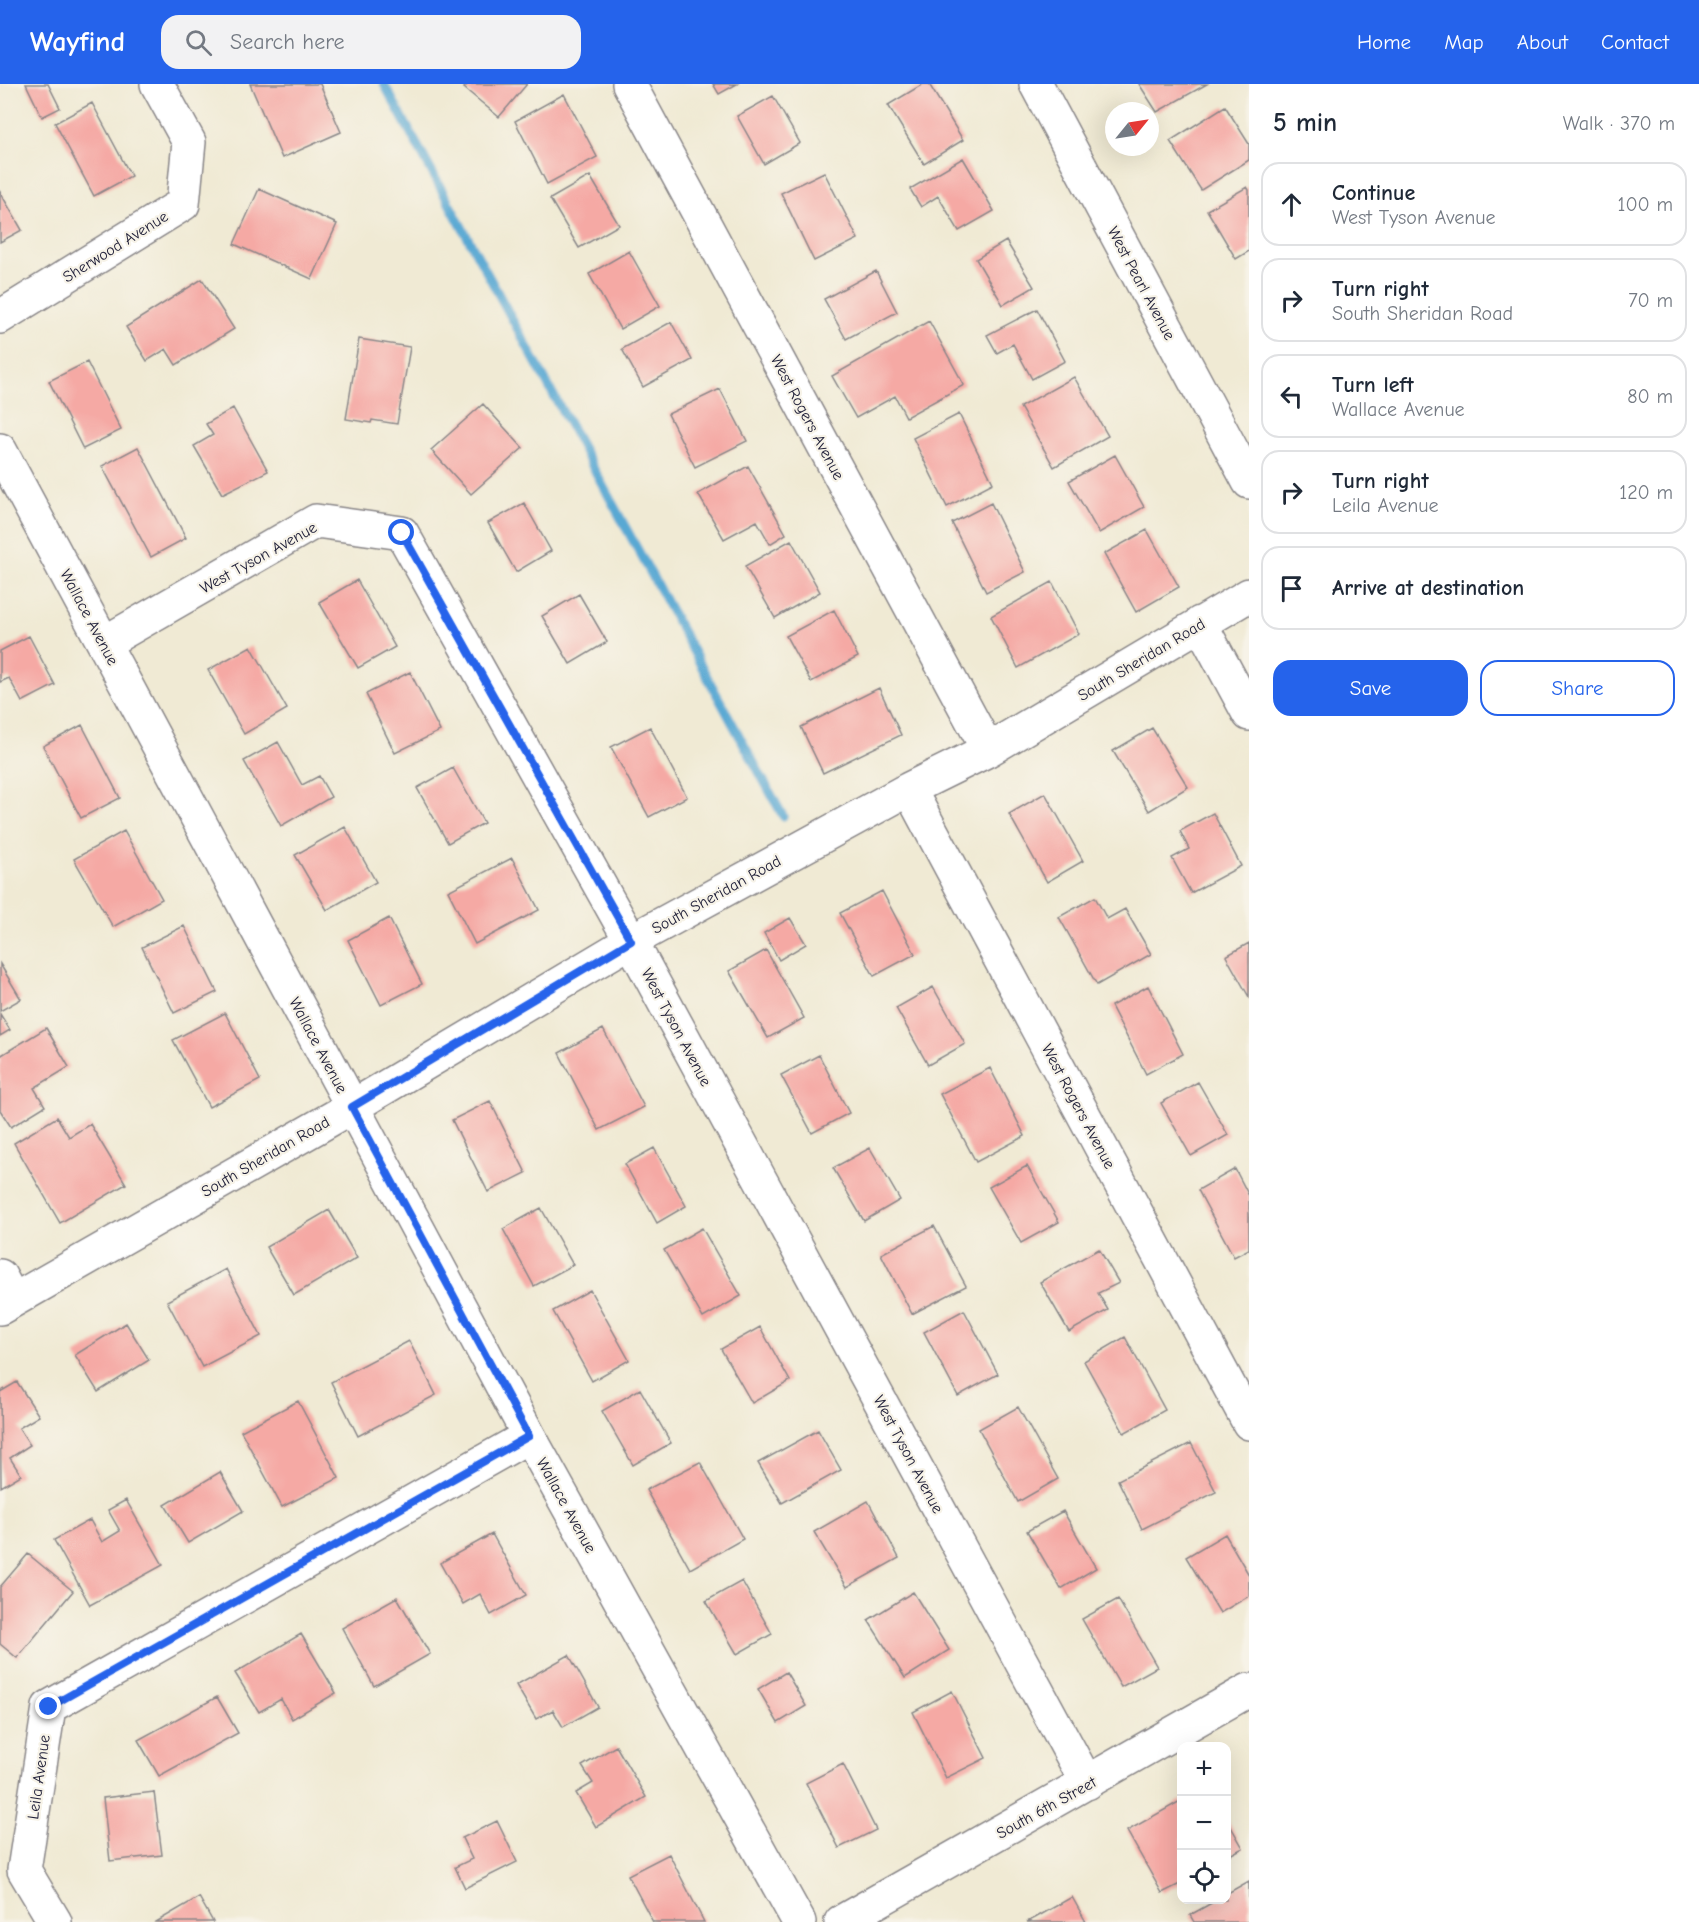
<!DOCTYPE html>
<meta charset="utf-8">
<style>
:root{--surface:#fff;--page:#f2f2f3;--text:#1f2937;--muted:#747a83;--line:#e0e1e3;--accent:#2563eb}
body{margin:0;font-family:"Comic Neue",sans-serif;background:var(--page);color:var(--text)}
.controls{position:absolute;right:18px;bottom:18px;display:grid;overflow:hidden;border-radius:12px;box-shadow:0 6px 24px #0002}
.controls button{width:54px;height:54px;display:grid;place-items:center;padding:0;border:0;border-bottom:2px solid var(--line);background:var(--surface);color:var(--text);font:30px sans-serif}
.compass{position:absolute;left:1105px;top:18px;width:54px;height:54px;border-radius:50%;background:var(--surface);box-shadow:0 6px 24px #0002;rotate:60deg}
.stop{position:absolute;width:18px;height:18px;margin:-14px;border:4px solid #2563eb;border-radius:50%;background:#fff}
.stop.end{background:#2563eb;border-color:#fff;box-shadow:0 2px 6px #0008}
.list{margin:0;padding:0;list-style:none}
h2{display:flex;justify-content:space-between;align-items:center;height:78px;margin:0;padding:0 24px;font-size:26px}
h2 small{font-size:20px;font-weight:400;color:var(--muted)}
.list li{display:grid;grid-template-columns:39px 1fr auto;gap:18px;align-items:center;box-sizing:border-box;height:84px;margin:0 12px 12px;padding:0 12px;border:2px solid var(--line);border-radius:18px}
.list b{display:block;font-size:22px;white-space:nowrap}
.list p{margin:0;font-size:20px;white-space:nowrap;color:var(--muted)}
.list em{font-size:20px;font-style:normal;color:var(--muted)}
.actions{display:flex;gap:12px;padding:18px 24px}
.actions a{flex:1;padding:14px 0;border:2px solid var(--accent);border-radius:18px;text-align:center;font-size:21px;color:var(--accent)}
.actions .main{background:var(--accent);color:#fff}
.icon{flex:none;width:33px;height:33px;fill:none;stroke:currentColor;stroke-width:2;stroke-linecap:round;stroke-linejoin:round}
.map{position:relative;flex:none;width:1249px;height:1838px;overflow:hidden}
header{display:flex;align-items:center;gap:36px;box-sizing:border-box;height:84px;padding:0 30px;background:var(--accent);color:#fff}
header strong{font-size:28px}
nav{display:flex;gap:33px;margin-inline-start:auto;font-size:21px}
.search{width:420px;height:54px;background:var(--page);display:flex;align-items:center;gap:15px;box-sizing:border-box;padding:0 21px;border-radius:18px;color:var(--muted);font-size:22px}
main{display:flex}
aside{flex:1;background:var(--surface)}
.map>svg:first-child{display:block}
</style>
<header>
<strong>Wayfind</strong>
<div class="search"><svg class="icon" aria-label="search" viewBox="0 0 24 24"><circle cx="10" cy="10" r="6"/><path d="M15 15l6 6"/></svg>Search here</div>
<nav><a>Home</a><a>Map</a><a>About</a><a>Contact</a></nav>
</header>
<main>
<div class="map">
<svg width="1249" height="1838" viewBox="0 0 1249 1838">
<rect width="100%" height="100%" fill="#f7f3e8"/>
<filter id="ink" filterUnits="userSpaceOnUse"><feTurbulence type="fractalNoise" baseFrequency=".0167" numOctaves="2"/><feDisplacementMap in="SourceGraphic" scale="12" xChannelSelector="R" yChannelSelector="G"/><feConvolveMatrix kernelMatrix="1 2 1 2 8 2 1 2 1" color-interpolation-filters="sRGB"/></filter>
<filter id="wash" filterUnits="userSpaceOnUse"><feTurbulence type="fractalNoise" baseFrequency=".008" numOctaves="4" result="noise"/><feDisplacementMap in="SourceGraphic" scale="24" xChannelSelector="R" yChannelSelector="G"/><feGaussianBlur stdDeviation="1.35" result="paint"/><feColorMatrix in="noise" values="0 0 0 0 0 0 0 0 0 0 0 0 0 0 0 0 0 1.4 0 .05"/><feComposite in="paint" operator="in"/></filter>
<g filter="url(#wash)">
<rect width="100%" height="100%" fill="#f0ead4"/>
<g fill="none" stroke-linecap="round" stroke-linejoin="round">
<path stroke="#59a8d3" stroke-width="9" d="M384,0L783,732"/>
</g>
<g id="blocks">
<path fill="#f5a9a4" d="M26,0H48L60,24L42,33Z
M250,0H320L341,48L282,74Z
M468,0H527L499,33L464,4Z
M713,0H737L719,10Z
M923,0H929L963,56L924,80L888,21Z
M1139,0H1207L1157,28Z
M564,10L597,73L547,100L515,37Z
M773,12L800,59L764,80L737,32Z
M92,19L131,92L94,112L55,39Z
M1225,22L1249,60V76L1201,106L1170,57Z
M963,74L994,127L959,147L938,112L921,123L910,105Z
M824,88L858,155L814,177L781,109Z
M590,92L619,141L579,164L550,115Z
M1247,103L1249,106V167L1236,175L1207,126Z
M259,105L337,140L312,195L234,160Z
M0,108L22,146L0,158Z
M1006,157L1034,203L1003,221L976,175Z
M629,167L660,222L620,245L589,190Z
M876,187L897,228L846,255L824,215Z
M202,195L234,245L176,281L166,265L147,277L126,243Z
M1037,225L1065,277L1032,295L1013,260L997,269L987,251Z
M929,237L964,301L906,333L895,312L856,334L832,292Z
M671,238L692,276L643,303L622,265Z
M359,255L410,263L397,340L372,336L371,339L346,335Z
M87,278L121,346L83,365L49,297Z
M1074,293L1108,352L1054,383L1020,323Z
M720,305L747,357L695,383L668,330Z
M483,320L523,364L471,410L431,366Z
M233,324L268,387L222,410L194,362L213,351L206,340Z
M959,330L993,399L947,423L913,354Z
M138,363L186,454L151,473L102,382Z
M1115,371L1144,423L1099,449L1069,397Z
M748,382L786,450L770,460L757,437L724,455L698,410Z
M524,419L551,467L516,488L488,439Z
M991,419L1025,488L986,508L952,439Z
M1147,446L1179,503L1136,528L1104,470Z
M791,456L820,508L775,534L745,482Z
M357,496L395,563L358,584L319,518Z
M1052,498L1079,550L1018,584L991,532Z
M579,510L607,558L570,580L542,532Z
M834,526L858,573L811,598L786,552Z
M29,552L55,601L22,618L9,594L0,598V567Z
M251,562L287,625L244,650L208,586Z
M410,588L440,647L395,669L366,610Z
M879,604L901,651L823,689L801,643Z
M82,641L120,714L81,734L43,662Z
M650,643L687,713L649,733L611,663Z
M1152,644L1188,703L1149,727L1113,667Z
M278,658L302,701L319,692L331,713L281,742L244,677Z
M453,684L484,739L448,759L417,704Z
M1045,709L1083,777L1047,798L1009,730Z
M1213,729L1241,782L1191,809L1172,774L1189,765L1180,747Z
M345,743L376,798L327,826L295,771Z
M124,747L162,815L113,843L74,775Z
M512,774L539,826L475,860L448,807Z
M882,807L915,870L874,892L840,829Z
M1095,813L1107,835L1125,825L1151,870L1097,901L1059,833Z
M389,834L422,900L381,921L348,856Z
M790,834L806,860L779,876L764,849Z
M184,842L217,908L174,929L142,863Z
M1249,859V913L1226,872Z
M766,866L804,934L768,954L729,887Z
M0,880L21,915L0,927Z
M1148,902L1183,970L1146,990L1111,922Z
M933,903L965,960L928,981L896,924Z
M225,929L260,996L209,1023L173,956Z
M0,930L10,946L0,952Z
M46,944L69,983L34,1004L45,1022L11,1043L0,1026V972Z
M603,945L644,1023L599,1046L559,969Z
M819,971L849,1029L812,1049L781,991Z
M990,984L1025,1052L976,1078L940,1010Z
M1198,998L1228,1051L1191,1072L1161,1019Z
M490,1017L526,1089L488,1108L452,1036Z
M57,1033L69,1053L90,1040L126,1100L60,1139L14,1059Z
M654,1064L686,1122L657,1139L625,1080Z
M870,1064L900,1116L864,1137L833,1084Z
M1027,1082L1059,1138L1021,1159L989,1103Z
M1235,1085L1249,1112V1165L1234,1173L1198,1106Z
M541,1124L573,1181L534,1202L503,1145Z
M329,1126L357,1174L294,1211L266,1163Z
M934,1142L966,1202L912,1230L881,1170Z
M702,1144L741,1212L703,1234L664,1166Z
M1099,1165L1119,1199L1098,1209L1108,1226L1069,1248L1040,1198Z
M226,1185L261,1252L202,1283L167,1217Z
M590,1206L629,1276L592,1297L553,1227Z
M964,1226L998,1290L958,1312L924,1248Z
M126,1239L149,1276L98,1308L75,1271Z
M760,1243L790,1297L752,1319L721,1265Z
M1125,1253L1165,1326L1124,1349L1084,1277Z
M409,1257L436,1311L358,1352L331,1298Z
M17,1298L39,1332L19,1344L30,1361L10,1374L21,1391L1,1403L0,1308Z
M640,1305L671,1359L633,1381L602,1327Z
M298,1317L339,1394L282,1423L241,1347Z
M1018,1323L1058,1395L1018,1418L979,1345Z
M818,1346L841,1386L782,1419L758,1379Z
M1191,1359L1216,1408L1142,1445L1118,1396Z
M700,1378L743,1455L690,1485L646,1406Z
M220,1388L243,1427L188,1459L165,1421Z
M126,1416L163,1481L90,1521L54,1456L90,1436L102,1458L120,1447L108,1426Z
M868,1417L899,1474L847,1503L814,1448Z
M1063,1427L1096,1484L1061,1505L1027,1447Z
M492,1450L526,1511L491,1531L480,1510L463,1520L440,1479Z
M1225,1450L1249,1491V1512L1220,1529L1186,1473Z
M28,1470L73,1507L17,1574L0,1560V1503Z
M742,1497L772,1550L737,1570L706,1517Z
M913,1508L949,1566L905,1594L868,1536Z
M397,1513L430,1570L374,1602L342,1544Z
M1118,1515L1157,1583L1121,1603L1082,1535Z
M301,1550L336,1609L292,1635L281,1615L259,1628L235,1589Z
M569,1571L598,1623L563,1643L553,1626L536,1635L516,1601Z
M786,1588L806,1622L778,1639L758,1605Z
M952,1607L986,1674L946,1694L913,1628Z
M217,1613L238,1649L159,1692L138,1656Z
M616,1662L646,1713L596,1743L576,1709L593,1699L582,1682Z
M843,1680L876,1746L839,1764L806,1699Z
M154,1708L162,1771L110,1777L103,1714Z
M1182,1716V1799L1162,1809L1127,1747Z
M1226,1734L1243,1764L1226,1773Z
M497,1737L517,1778L465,1804L455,1783L472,1775L462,1754Z
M669,1770L704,1838H653L628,1791Z
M1249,1797V1838H1194L1190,1831L1217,1816H1226V1810Z
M199,1813L213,1838H156Z
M1072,1813L1086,1838H1027L1035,1834Z"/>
</g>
</g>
<g filter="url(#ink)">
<use href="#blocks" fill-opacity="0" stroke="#898688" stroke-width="1.5"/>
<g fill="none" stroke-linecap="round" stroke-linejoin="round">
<defs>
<path id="street" d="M629,0L988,666
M1036,0L1249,398
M0,233L183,120L189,58L157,0
M0,366L529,1352L799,1838
M1200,539L1249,630
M104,559L316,437L402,449L631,857L1087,1699
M909,705L1249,1339
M0,1192L13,1216
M0,1224L352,1023L631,857L909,705L988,666L1249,511
M55,1838L24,1786L49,1623L529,1352
M841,1838L1249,1606"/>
</defs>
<use href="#street" stroke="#898688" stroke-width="36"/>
<use href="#street" stroke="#fff" stroke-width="33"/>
</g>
</g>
<g fill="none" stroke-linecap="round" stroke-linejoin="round" filter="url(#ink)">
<path stroke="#2563eb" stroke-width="8" d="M49,1623L529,1352L352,1023L631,857L402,449"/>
</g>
<g text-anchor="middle" stroke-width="4.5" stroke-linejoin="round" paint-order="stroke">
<g font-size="16" fill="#22223b" stroke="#f7f3e8">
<text transform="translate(115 162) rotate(-32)" y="6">Sherwood Avenue</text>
<text transform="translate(1142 199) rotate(62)" y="6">West Pearl Avenue</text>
<text transform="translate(808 333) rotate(62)" y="6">West Rogers Avenue</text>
<text transform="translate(258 473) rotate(-29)" y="6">West Tyson Avenue</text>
<text transform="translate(90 533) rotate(62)" y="6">Wallace Avenue</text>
<text transform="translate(1141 575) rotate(-31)" y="6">South Sheridan Road</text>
<text transform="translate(716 810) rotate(-29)" y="6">South Sheridan Road</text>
<text transform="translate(677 943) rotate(62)" y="6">West Tyson Avenue</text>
<text transform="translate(319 961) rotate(62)" y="6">Wallace Avenue</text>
<text transform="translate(1079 1022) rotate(62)" y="6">West Rogers Avenue</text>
<text transform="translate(265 1072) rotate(-30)" y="6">South Sheridan Road</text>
<text transform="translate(909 1370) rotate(62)" y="6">West Tyson Avenue</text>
<text transform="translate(567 1421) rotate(61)" y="6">Wallace Avenue</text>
<text transform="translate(38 1693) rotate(-82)" y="6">Leila Avenue</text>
<text transform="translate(1046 1723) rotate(-29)" y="6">South 6th Street</text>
</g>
</g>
</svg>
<div class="controls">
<button>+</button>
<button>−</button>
<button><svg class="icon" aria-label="locate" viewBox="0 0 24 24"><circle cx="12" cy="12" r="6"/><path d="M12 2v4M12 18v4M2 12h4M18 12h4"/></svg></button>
</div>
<svg class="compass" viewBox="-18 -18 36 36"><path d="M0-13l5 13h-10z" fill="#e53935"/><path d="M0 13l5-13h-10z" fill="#747a83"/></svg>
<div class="stop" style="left:402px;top:449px"></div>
<div class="stop end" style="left:49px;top:1623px"></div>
</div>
<aside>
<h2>5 min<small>Walk · 370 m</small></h2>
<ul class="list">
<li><svg class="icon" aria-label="ahead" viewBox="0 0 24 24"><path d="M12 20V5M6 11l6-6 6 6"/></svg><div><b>Continue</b><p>West Tyson Avenue</p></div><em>100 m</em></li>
<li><svg class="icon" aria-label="right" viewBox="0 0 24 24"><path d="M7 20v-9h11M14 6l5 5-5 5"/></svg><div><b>Turn right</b><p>South Sheridan Road</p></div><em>70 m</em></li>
<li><svg class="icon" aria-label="left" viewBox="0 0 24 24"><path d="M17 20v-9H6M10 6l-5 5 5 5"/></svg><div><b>Turn left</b><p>Wallace Avenue</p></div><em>80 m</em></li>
<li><svg class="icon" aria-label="right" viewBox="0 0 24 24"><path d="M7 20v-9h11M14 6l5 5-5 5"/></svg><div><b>Turn right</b><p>Leila Avenue</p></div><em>120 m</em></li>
<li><svg class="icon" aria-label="arrive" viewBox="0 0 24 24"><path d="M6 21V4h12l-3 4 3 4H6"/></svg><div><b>Arrive at destination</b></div></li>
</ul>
<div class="actions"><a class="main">Save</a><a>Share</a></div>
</aside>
</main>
